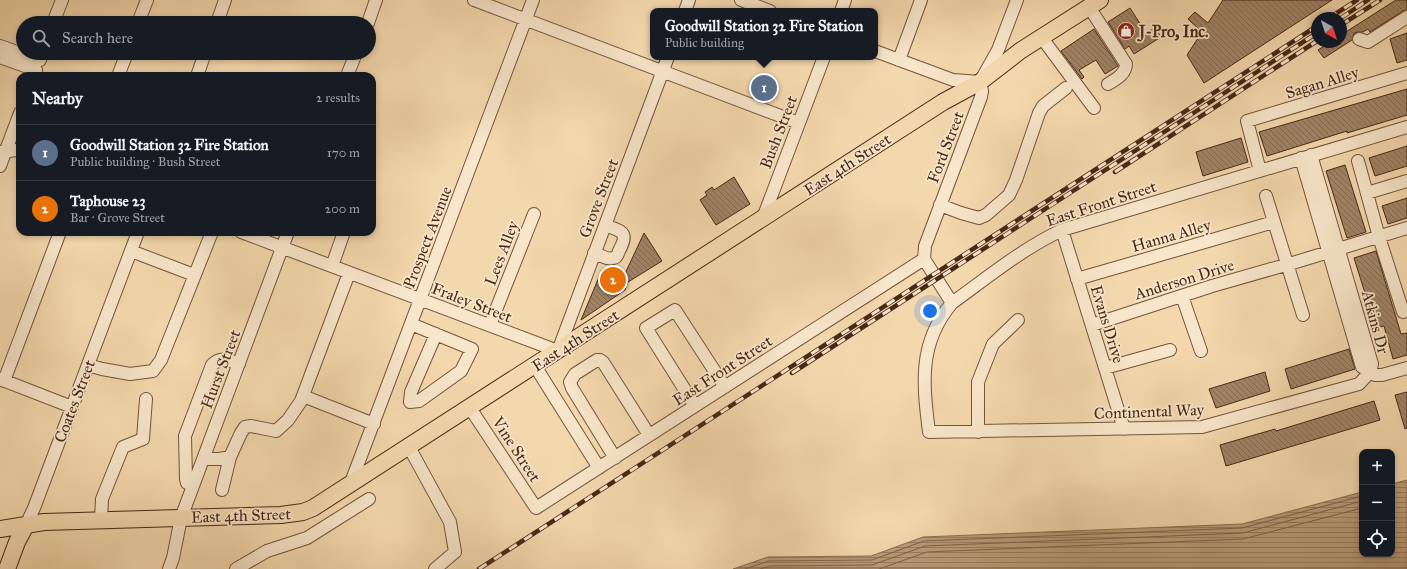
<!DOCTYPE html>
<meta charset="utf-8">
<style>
:root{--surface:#171b24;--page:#242831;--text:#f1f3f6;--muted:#9ea1a6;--line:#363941;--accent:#2563eb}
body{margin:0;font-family:"IM FELL Great Primer",serif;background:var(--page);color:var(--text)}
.controls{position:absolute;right:12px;bottom:12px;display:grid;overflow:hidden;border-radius:8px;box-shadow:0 2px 6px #0003}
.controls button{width:36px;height:36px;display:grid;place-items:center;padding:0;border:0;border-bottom:1px solid var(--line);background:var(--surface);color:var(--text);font:20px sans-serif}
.compass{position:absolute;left:1311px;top:12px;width:36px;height:36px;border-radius:50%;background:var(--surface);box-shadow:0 2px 6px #0003;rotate:141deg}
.you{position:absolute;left:930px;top:311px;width:14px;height:14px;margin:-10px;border:3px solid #fff;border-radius:50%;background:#1a73e8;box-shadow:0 0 0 6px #1a73e833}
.badge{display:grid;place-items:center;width:26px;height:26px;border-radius:50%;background:var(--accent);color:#fff;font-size:13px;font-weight:700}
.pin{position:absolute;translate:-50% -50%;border:2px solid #fff;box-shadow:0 1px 4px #0006}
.popup{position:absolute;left:650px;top:8px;width:228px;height:52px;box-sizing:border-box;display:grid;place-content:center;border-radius:8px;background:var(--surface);filter:drop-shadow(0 1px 3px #0005);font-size:13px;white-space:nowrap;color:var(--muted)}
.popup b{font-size:15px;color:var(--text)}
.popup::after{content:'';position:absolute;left:50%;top:100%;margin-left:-8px;border:8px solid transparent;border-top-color:var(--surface)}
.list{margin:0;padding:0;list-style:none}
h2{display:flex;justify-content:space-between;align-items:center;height:52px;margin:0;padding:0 16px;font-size:17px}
h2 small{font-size:13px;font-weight:400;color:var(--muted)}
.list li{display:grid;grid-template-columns:26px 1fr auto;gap:12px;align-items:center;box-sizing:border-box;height:56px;padding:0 16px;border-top:1px solid var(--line)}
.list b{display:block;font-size:15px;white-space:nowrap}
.list p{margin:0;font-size:13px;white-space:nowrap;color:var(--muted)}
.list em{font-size:13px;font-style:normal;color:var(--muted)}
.icon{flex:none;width:22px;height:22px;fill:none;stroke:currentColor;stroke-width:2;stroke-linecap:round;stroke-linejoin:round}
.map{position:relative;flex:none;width:1407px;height:569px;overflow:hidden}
.search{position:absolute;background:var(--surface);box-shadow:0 2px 6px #0003;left:16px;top:16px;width:360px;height:44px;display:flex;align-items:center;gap:10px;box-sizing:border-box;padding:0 14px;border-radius:22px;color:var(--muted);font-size:15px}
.panel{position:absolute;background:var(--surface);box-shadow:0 2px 6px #0003;left:16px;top:72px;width:360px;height:164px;border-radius:12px}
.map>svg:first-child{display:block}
</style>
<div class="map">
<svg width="1407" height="569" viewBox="0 0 1407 569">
<defs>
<pattern id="water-rules" width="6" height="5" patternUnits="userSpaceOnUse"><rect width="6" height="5" fill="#ba9c7a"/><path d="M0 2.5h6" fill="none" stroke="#997f63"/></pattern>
<pattern id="building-back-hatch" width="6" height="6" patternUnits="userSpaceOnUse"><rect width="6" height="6" fill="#a18465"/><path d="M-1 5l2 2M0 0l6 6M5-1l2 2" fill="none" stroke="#856c52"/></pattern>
</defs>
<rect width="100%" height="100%" fill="#f4d8ad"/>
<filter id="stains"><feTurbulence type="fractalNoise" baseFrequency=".005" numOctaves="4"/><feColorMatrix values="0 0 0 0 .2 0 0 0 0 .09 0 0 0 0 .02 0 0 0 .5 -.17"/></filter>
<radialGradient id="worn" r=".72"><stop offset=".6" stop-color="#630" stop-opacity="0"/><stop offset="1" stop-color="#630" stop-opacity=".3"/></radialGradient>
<path fill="url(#water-rules)" stroke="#8c6e52" d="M1407,480V569H733L768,557L871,556L923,537L1242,524L1362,492V554H1392V484Z"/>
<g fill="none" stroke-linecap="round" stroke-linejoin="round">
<path stroke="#816248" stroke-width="1" d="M745,569L769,561L872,560L924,541L1242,528L1362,496
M760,569L770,566L872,565L925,546L1243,533L1362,501
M879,569L927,552L1243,539L1362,508"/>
</g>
<path fill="url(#building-back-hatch)" stroke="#482817" d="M1223,0H1332L1204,83L1187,55L1202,32L1188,19L1195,12L1208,23Z
M1396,0H1407V10L1403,11L1370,32L1368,29L1363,32H1358L1354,33L1352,40L1324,58L1318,50L1331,42H1341V35Z
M1130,8L1146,33L1155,28L1161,37L1134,54L1129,46L1125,49L1108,22Z
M1094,29L1118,66L1105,74L1096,60L1079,70L1084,77L1082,79L1061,51Z
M1407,33V60L1397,63L1390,39Z
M1407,89V115L1347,133V131L1267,156L1259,132Z
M1241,138L1248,162L1203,176L1196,152Z
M1407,146V166L1375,176L1369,158Z
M1345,165L1366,232L1347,238L1326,171Z
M734,177L750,204L716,225L700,200L707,195L705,192L712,187L714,190Z
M1407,198V218L1388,224L1382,206Z
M644,233L662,261L628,282L625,290L581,320L602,270L623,278Z
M1376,251L1401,334L1407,333V355L1393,359L1384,326L1376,328L1354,258Z
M1349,349L1355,369L1291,389L1285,369Z
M1265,372L1270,391L1216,408L1209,389Z
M1407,392V428L1405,429L1395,395Z
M1374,401L1380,420L1226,466L1220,445L1275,429L1276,431Z"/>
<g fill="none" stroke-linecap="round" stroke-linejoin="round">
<defs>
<path id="minor" d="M474,0L799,123
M741,0L770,11
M1089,7L1126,64C1126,74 1116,79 1108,84
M685,11L689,0
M841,11L845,0
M53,23L62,0
M138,23L147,0
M217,23L225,0
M368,23L376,0
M1042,38L1094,108
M1359,39L1368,42L1407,17
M0,46L40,60
M875,51L953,80L980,82
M0,57L36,70
M899,60L921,0
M118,76L127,53
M197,76L205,53
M347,76L356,53
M0,152L17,150L20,151
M1311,155L1372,364L1370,372L1359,384L1202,427L929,432C923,384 918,343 952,303C988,277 1022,249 1062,230L1407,127
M1301,158L1362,367L1375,375H1382L1407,368
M1358,161L1379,237L1403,312
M0,166L20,113
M1260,171L1247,121L1407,73
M1367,193L1407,181
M1266,196L1303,315
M940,205L961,213L979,218L986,215L1009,195L1016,180L1039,113L1043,106L1066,88
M763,218L824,57
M1062,230L1124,429
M241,232L558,351L668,57
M131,251L194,275
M594,253C600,255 608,260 613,258C617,258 618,254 619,251C629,232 623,232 605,225
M332,266L344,232
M1077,279L1274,222
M1182,296L1201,351
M952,303L924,259L925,246L981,97L982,91L980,82L998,50L1017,0
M411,324L472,349L461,371L419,401L410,402L411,392L436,334
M490,325L534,214
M1092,325L1212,286L1296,262L1407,228
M88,365L102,369L130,374L153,371L161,360L212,232
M535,366L599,468
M1105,368L1170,350
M0,379L72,407
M4,381L60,232
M303,396L374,424
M695,406L646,328L675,310L725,387
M470,408L536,508L924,259
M978,432V382L993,344L1018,320
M409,447L450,522L455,552L435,569
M615,458L572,388L570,382L575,374L597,360H600L603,362L649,435
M203,459H219L230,457L241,433L245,427L251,426L276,431L288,420L301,401L349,273
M350,485L533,0
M193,486L187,483L186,479L185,436L212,365C221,356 228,360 239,364
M222,490L230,457
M101,520L102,499L123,447L143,439L146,399
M26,525L34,508L138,232
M169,569L173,558L181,518L288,232
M236,569L267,551L307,538L369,499"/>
<path id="major" d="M0,529L44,522L281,515L303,512L313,508L943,102L980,82L1020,51L1100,0
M7,569L17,542L26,525"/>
</defs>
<use href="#minor" stroke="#73543c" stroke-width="14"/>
<use href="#major" stroke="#482817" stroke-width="18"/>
<use href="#minor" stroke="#f8e6ca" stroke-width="12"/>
<use href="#major" stroke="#f4d8ad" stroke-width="16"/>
<defs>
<path id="rail" d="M1329,18L1357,0
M1341,18L1368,0
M1341,25L1380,0
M1115,172L1317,41
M792,373L1317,33
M479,569L1317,26"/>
</defs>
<use href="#rail" stroke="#482817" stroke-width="4.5"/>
<use href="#rail" stroke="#f8e6ca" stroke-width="3" stroke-dasharray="9" stroke-linecap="butt"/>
</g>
<defs>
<symbol id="shop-disc" viewBox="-11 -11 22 22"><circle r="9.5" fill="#8f2418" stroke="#f8e6ca"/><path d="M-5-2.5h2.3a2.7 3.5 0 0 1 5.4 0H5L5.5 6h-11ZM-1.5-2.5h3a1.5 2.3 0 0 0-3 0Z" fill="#fff"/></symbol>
</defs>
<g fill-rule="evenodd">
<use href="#shop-disc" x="1116" y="21" width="20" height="20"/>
</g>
<g text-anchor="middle" stroke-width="3.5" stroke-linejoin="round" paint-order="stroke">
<g font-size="16" font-weight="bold" fill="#482817" stroke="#f8e6ca" text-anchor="start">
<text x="1139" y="37">J-Pro, Inc.</text>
</g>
<g font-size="16" fill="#482817" stroke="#f8e6ca">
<text transform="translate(1322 82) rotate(-17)" y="6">Sagan Alley</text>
<text transform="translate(778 132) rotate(-69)" y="6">Bush Street</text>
<text transform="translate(945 147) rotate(-69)" y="6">Ford Street</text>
<text transform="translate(847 164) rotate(-33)" y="6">East 4th Street</text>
<text transform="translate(598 198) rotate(-69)" y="6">Grove Street</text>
<text transform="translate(1101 203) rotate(-18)" y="6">East Front Street</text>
<text transform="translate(1171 235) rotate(-16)" y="6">Hanna Alley</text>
<text transform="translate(427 237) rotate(-69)" y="6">Prospect Avenue</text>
<text transform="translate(501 253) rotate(-69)" y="6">Lees Alley</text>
<text transform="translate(1184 279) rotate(-17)" y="6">Anderson Drive</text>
<text transform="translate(472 302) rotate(21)" y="6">Fraley Street</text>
<text transform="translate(1376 322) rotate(75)" y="6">Atkins Dr</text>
<text transform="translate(1108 324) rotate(73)" y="6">Evans Drive</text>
<text transform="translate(575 340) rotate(-33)" y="6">East 4th Street</text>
<text transform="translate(220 369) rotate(-69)" y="6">Hurst Street</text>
<text transform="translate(722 370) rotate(-33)" y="6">East Front Street</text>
<text transform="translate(74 401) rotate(-69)" y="6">Coates Street</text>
<text transform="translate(1149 411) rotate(-2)" y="6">Continental Way</text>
<text transform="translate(517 449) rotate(57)" y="6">Vine Street</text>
<text transform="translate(241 515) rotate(-2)" y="6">East 4th Street</text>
</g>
</g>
<rect width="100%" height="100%" filter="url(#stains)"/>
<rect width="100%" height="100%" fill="url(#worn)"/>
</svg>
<div class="controls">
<button>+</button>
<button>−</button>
<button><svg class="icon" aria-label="locate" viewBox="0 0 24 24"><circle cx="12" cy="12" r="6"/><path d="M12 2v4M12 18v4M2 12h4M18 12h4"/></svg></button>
</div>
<svg class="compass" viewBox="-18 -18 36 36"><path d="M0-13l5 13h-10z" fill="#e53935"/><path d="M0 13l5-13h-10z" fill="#9ea1a6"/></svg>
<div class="you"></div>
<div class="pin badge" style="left:764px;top:88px;background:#5c6f8a">1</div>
<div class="popup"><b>Goodwill Station 32 Fire Station</b>Public building</div>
<div class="pin badge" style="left:613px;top:280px;background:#e8710a">2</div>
<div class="search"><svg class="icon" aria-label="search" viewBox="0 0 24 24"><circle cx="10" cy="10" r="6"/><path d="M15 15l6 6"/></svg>Search here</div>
<section class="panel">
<h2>Nearby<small>2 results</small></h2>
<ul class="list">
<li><span class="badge" style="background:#5c6f8a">1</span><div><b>Goodwill Station 32 Fire Station</b><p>Public building · Bush Street</p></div><em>170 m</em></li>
<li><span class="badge" style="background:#e8710a">2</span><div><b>Taphouse 23</b><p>Bar · Grove Street</p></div><em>200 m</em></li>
</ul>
</section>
</div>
